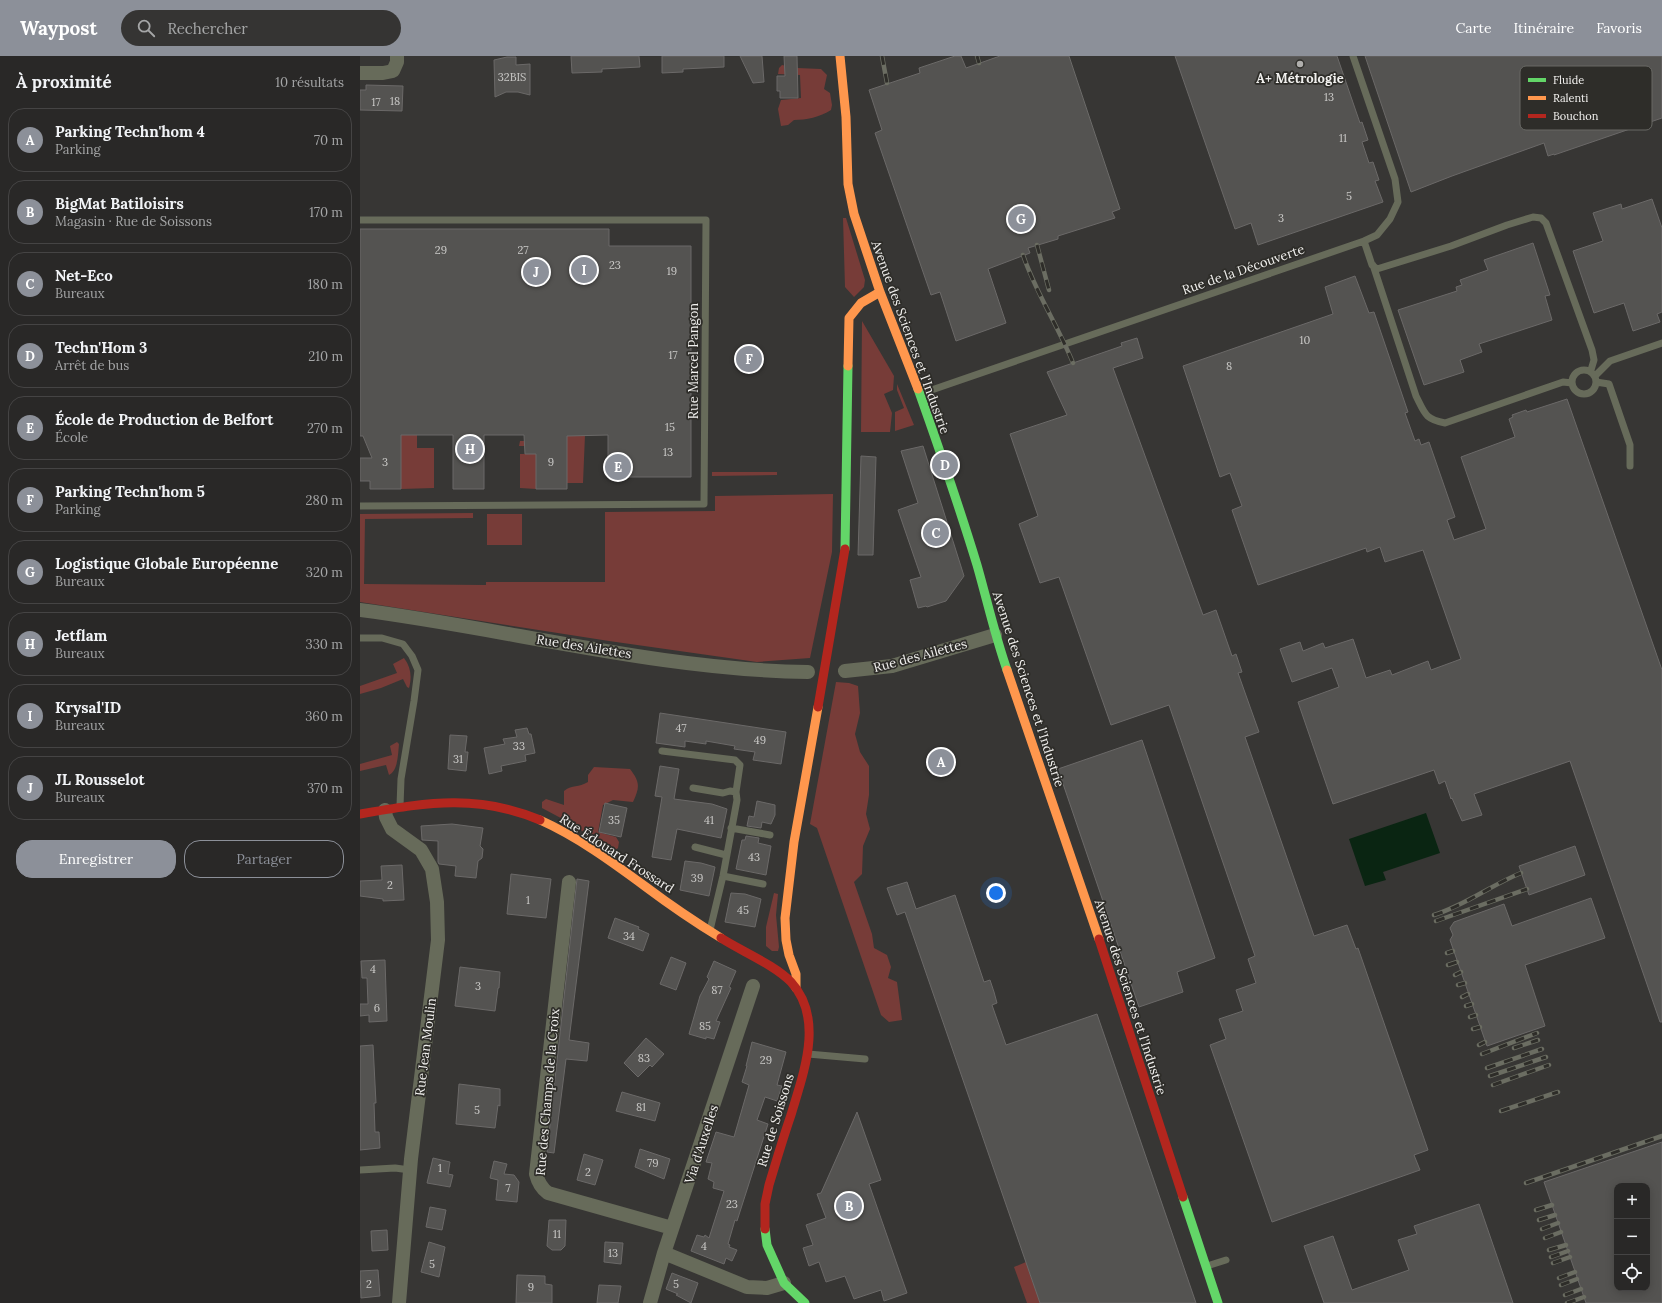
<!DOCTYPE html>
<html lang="fr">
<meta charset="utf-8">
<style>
:root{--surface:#292827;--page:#353433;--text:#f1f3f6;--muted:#a5a6a7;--line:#454444;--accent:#8c9099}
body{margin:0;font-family:Lora,serif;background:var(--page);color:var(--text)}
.controls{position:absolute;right:12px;bottom:12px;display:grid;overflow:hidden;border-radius:8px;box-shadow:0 2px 10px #0003}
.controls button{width:36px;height:36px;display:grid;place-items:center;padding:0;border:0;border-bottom:1px solid var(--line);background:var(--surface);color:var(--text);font:20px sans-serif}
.you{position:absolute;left:636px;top:837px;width:14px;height:14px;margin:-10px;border:3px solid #fff;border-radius:50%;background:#1a73e8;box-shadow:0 0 0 6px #1a73e833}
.badge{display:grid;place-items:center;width:26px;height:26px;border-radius:50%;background:var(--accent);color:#fff;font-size:13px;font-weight:700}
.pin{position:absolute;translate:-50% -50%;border:2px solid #fff;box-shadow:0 1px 4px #0006}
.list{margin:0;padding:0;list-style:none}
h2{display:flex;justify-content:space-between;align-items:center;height:52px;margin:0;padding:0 16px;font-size:17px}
h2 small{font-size:13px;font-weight:400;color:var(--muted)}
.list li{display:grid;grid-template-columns:26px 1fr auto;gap:12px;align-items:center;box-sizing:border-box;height:64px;margin:0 8px 8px;padding:0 8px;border:1px solid var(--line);border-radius:16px}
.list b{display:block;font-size:15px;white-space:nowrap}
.list p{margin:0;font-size:13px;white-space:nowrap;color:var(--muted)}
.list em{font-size:13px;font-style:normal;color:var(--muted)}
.actions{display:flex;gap:8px;padding:12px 16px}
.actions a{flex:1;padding:9px 0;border:1px solid var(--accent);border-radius:16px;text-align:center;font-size:14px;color:var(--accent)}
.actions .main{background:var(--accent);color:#fff}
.icon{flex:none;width:22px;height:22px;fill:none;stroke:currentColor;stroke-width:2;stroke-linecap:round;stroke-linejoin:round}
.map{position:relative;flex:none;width:1302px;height:1247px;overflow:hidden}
header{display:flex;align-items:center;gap:24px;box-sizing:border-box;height:56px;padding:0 20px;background:var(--accent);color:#fff}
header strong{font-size:19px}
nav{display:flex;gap:22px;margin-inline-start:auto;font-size:14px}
.search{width:280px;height:36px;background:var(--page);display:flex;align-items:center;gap:10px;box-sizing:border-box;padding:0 14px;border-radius:22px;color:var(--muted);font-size:15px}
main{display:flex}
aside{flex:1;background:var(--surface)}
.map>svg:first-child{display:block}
</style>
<header>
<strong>Waypost</strong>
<div class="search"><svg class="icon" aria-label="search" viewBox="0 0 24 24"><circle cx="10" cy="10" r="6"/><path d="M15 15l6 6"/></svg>Rechercher</div>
<nav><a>Carte</a><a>Itinéraire</a><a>Favoris</a></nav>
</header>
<main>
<aside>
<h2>À proximité<small>10 résultats</small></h2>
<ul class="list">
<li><span class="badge">A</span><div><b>Parking Techn'hom 4</b><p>Parking</p></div><em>70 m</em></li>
<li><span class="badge">B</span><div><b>BigMat Batiloisirs</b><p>Magasin · Rue de Soissons</p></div><em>170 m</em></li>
<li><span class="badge">C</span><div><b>Net-Eco</b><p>Bureaux</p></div><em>180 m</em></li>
<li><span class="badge">D</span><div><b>Techn'Hom 3</b><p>Arrêt de bus</p></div><em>210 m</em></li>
<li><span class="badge">E</span><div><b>École de Production de Belfort</b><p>École</p></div><em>270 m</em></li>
<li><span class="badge">F</span><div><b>Parking Techn'hom 5</b><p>Parking</p></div><em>280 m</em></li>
<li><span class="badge">G</span><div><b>Logistique Globale Européenne</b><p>Bureaux</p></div><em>320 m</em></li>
<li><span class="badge">H</span><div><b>Jetflam</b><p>Bureaux</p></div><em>330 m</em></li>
<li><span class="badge">I</span><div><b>Krysal'ID</b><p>Bureaux</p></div><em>360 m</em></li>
<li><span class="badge">J</span><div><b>JL Rousselot</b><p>Bureaux</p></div><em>370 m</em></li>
</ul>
<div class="actions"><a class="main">Enregistrer</a><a>Partager</a></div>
</aside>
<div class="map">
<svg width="1302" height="1247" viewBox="0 0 1302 1247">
<rect width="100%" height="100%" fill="#373634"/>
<path fill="#773c38" d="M422,9L437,12L461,13L467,19L464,33L470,37L472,49L471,54C460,61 446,64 434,64L428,69L421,70L418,53L421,44L441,42L440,19L418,18L419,12Z
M483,162H486L505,224L504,231L494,241L485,231Z
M502,265L534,320L533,334L524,338L532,357L530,376H501Z
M537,328L554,369L535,375V356L544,352L537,334Z
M41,379H57V392H74V432L41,433Z
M225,379L223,427H207V380Z
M160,385H176V433L160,432V398H169V390H159Z
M352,416H417V419L352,420Z
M473,438L472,496L450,602L397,606L249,585L0,546V458L113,457V462L5,463L4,528L126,529V526H245V456L355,455V440Z
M127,458H162V489H127Z
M44,602C51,611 52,621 49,632L47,631L43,623L21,632L0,638V630L37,617L33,608Z
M476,626L489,627L498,630L500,657L495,678L500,696L509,710V739L506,758L510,773L503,790L502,818L494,826L512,878L514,892L527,899L531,911L528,922L537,926L542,964L529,966L521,959L457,772L450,768Z
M37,686L39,688C38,698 38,715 29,719L26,709L0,715V708L32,699L30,690Z
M234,711L270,713C280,726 280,731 273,746L253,744L243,749L238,776L256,781L259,786L258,792L254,795L248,793L212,768L182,752V746L186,743L204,749V735C213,728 218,732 228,726V719Z
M414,837L418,838L416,859L419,891L418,895H412L406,890V871Z
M666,1206L680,1247H667L654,1211Z"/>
<path fill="#0a2512" d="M1066,757L1080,797L1023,816L1026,824L1005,830L989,783Z"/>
<path fill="#545351" stroke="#6b6968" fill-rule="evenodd" d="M211,0H279L280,11L242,13V16L212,17Z
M302,0H364V11L323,13V16L302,17Z
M380,0H402L404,26L393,27Z
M424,0H437L438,42H420V35H417V20H425Z
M595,0H601L606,12L640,0H709L760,153L752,156L755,162L698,180V183L668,192L670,197L628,213L646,267L596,285L580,236L571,239L515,77L522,74L509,34L560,17L559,12Z
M815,0H977L1000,67L1002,66L1008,84L1002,86L1009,107L1013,106L1019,124L1015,125L1023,146L898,189L891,167L875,173Z
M1005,0H1302V62L1194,99V98L1188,100L1184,87L1092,120L1051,136Z
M147,1H156V9L170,8V39L158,36H146L135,41L134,4Z
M6,29L43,30L42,55L0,54V34H6Z
M1292,143L1302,172V256L1297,258L1300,266L1273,275L1264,247L1234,257L1213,195L1243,185L1233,157L1261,148L1262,153Z
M0,173H249V190H331V421H248V379L207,380V433H176V398H165L164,379H124V433H93V379H41V433H10V425H0V402H12L3,380H0Z
M1173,187L1190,239L1185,240L1192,264L1119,288L1122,296L1100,304L1104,316L1064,329L1038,254L1097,235L1096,231L1102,229L1100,224L1128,214L1124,204Z
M995,220L1009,257L1014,256L1048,356L1045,357L1055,385L1059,383L1061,389L1069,386L1095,461L1087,464L1094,484L1126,473L1101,401L1155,381L1149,363L1153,361L1152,359L1166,354L1167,356L1207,343L1302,614V966H1300L1210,705L1114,738L1122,759L1102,765L1092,742L1091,743L1085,725L1079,728L1074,714L973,748L938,646L979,631L972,612L932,626L920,593L940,586L943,595L963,587L965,592L993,583L1006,622L1030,614L1032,619L1068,605L1071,614L1101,603L1063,494L1025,506L1020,491L1007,496L1006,492L898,529L872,454L882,450L870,417L860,421L823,310L973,258L965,231Z
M777,282L783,302L753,312L843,559L856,554L872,600L876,598L882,616L878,617L899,676L885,681L954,880L987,869L996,893L998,892L1068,1094L1054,1099L1060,1114L912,1166L850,989L866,983L859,963L883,955L876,934L896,927L888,903L895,900L809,649L751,669L699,521L680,527L659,468L678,460L650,378L707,359L687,316L762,290L761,287Z
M563,390L604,520L586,545L567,551L566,550L558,552L550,524L561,521L538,454L558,447L541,395Z
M501,400L516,401L513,499H498Z
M300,657L426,676L421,708L393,704L395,696L374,693L375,690L346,685V688L325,685V691L296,687Z
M167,672L169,678H171L175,697L165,699L166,705L141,710L142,715L129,718L124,692L145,688L143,683L157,681L155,674Z
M90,679L107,680L105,696H108L106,715L88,713Z
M782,684L855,902L817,916L823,936L779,951L698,713Z
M300,710L319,713L314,743L352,748L367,753L361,782L317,773L311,804L292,801L302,741L295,740Z
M397,745L415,749V759L411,768L402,766L401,772L387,770L389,760L394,761Z
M245,747L267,752L261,781L239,776Z
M92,768L123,772L120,790L123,793L122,802L118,805L116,822L95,820L96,810L79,808L78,806V785L62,784L61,770Z
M386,780L399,782L398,787L411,790L406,819L376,813L382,784H385Z
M1215,790L1225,819L1169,839L1159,810Z
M325,805L341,807L355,811L349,840L320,834Z
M42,809L44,844L23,845V843L0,840V825L22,824L21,810Z
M151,818L191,823L186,862L147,858Z
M217,823L229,825L209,984L229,987L227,1005L206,1003L194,1097L187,1096Z
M547,826L556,853L595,839L624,926L630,924L634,936L637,947L632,949L646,989L737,958L836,1247H680L545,856L537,859L527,832Z
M371,837L385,838L401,843L395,871L365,866Z
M1231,842L1245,882L1165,909L1185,970L1127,990L1090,884L1093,879L1090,872L1094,866L1144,848L1152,870Z
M255,862L279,871L278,873L289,878L283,895L248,882Z
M311,901L326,907L316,934L300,928Z
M25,904L27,965L9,966V959L0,960V948H8L7,922H2L1,905Z
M354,905L376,915L369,931L371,932L356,965L360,966L354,983L346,981V983L329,978L340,940L349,923L347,921Z
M100,911L140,916L139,932H138L135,955L95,950Z
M286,982L304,998L292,1011L290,1009L278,1021L264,1007Z
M392,986L426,996L417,1029L422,1030L417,1045L405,1041L397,1064L408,1068L377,1165L375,1164L368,1188L370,1189L369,1191L377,1194L372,1205L366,1202L364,1208L331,1195L337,1179L344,1181L345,1179L349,1182L364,1135L353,1132L354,1126L348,1123L352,1107L346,1106L356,1076L374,1081L389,1029L382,1026L387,1010H386Z
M13,989L16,1047H14L15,1076H19L20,1092L0,1094V990Z
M99,1028L140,1033V1050L138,1049L135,1072L96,1068Z
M262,1036L300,1047L295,1065L256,1055Z
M497,1056L521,1124L509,1128L547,1237L524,1245L521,1234L494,1243L485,1220L466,1226L459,1206L449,1210L443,1192L453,1189L446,1169L466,1162L457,1138L461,1137Z
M1302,1086V1247H1226L1184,1126ZM1257,1130H1287V1232H1257Z
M280,1093L310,1103L304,1123L275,1111Z
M224,1098L243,1104L235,1129L217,1124Z
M73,1102L90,1106L88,1118L93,1119L90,1131L67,1127Z
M134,1105L147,1108L144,1118L154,1119L159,1126L157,1146L136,1144L138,1124L130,1122Z
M1119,1148L1153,1247H964L944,1190L973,1180L992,1234L1049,1214L1038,1184L1057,1178L1054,1170Z
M70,1151L86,1154L82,1174L66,1171Z
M189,1164H206L205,1190L201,1194H192L187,1190Z
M27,1174L28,1194L12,1195L11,1175Z
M69,1186L85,1191L79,1221L61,1216Z
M245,1186L263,1187L261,1208L244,1206Z
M18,1214L20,1240L1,1242L0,1215Z
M312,1217L338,1227L331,1247L316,1239L318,1238L306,1233Z
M157,1219L185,1220V1228L192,1229V1247H156Z
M239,1229L261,1230L258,1247H237Z"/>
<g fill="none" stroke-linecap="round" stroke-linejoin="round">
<path stroke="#676b5a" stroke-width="7" d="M0,164H346L344,448L0,450
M1004,185L1012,209L1017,213L1091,190L1147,169L1173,161L1181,162L1186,167L1232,294L1234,304L1231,314
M1013,209L1056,340C1065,358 1065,363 1085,367L1203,326L1212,327
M1212 326a12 12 0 1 1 24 0a12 12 0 1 1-24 0Z
M1235,320L1250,305L1302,287
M1236,326L1249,328L1270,389V410
M560,338L1004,185L1017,179L1030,163L1038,146L1035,123L993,0
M0,582H22L43,588L52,600L58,614L54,645L41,723L40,750
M302,695L375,704L380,709L376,736L377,744L363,820L350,874
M333,732L363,737L370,735L376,736
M371,772L410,779
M335,791L366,799
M363,820L403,828
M448,998L505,1003
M0,1114L35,1112L50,1114
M847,1210L866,1204"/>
<path stroke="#676b5a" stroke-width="14" d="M0,17H23L33,15L37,6V0
M0,554C148,573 299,614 448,616
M485,615L532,610L635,579
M25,754L26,761L32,773L61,794L72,813L77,846L78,884L51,1103L39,1247
M209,826L176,1118C178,1126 181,1132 188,1137L312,1172
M304,1197L387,1231L407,1232L424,1227
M290,1247L304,1197L393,930"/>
<path stroke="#63d668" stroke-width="9" d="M558,333C579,392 599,450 617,509C627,544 635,580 647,614
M485,493L488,310
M823,1141L858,1247
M405,1173L407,1189L424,1227L445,1247"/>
<path stroke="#ff974d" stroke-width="9" d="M480,0L486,61L488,128L494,158L520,236L558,333
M488,310L489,262L501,247L520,236
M647,614L739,883
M180,764C218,781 252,806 286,831C310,849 335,866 361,882
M436,932V918L429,899L426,884L425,862L434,786L458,651"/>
<path stroke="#b3261e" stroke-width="9" d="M0,758C65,747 116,737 180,764
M361,882C381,895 415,909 431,926C465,963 443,1018 431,1059C423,1082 416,1106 409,1129L405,1148V1173
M739,883L823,1141"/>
<defs>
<path id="rail" d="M522,0L527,27
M617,0L619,7
M677,189L689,234
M663,199C676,237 698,270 713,307
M1074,859C1106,849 1131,829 1161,817
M1076,865L1167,833
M1087,897L1093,895
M1088,909L1097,906
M1095,919L1101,916
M1098,929L1105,927
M1102,941L1108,938
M1106,950L1112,948
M1110,961L1116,959
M1113,973L1120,971
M1119,989L1125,986
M1154,992L1178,984
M1122,998L1177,977
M1127,1012L1182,993
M1130,1020L1186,1001
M1133,1029L1189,1009
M1141,1055L1198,1036
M1166,1127L1302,1080
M1176,1154L1192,1149
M1179,1164L1195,1159
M1182,1173L1198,1167
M1185,1182L1201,1176
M1189,1194L1206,1189
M1191,1201L1208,1195
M1193,1207L1210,1201
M1199,1222L1215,1216
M1201,1229L1217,1223
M1205,1239L1221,1233
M1207,1247L1224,1241"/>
</defs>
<use href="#rail" stroke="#6b6d62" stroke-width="4.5"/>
<use href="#rail" stroke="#2e2d29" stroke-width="3" stroke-dasharray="9" stroke-linecap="butt"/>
<path stroke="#b3261e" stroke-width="9" d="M458,651L485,493"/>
</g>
<circle fill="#b0afad" stroke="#2e2d29" stroke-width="1.5" cx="940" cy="8" r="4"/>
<g text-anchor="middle" stroke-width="3.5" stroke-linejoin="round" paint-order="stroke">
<g font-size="11" fill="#cac9c7">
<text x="152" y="25">32BIS</text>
<text x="969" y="45">13</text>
<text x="35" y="49">18</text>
<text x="16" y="50">17</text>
<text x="983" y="86">11</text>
<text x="989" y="144">5</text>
<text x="921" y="166">3</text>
<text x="81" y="198">29</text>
<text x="163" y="198">27</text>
<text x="255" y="213">23</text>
<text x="312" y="219">19</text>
<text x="945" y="288">10</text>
<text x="313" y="303">17</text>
<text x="869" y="314">8</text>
<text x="310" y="375">15</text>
<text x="308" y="400">13</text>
<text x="25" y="410">3</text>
<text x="191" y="410">9</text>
<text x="321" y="676">47</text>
<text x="400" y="688">49</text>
<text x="159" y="694">33</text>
<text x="98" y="707">31</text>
<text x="254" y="768">35</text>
<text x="349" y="768">41</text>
<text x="394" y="805">43</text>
<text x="337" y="826">39</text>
<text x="30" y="833">2</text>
<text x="168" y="848">1</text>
<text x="383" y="858">45</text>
<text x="269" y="884">34</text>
<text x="13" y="917">4</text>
<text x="118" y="934">3</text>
<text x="357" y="938">87</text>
<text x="17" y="956">6</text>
<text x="345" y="974">85</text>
<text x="284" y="1006">83</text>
<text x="406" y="1008">29</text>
<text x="281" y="1055">81</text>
<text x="117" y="1058">5</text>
<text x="293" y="1111">79</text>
<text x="80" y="1116">1</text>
<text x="228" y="1120">2</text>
<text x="148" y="1136">7</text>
<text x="372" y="1152">23</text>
<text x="197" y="1182">11</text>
<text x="344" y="1194">4</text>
<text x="253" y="1201">13</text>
<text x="72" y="1212">5</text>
<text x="9" y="1232">2</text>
<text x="316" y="1232">5</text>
<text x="171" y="1235">9</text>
</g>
<g font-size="13" font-weight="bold" fill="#f1f0ee" stroke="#2e2d29">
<text x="940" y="27">A+ Métrologie</text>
</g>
<g font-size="13" fill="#f1f0ee" stroke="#2e2d29">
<text transform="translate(883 213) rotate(-19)" y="5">Rue de la Découverte</text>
<text transform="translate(551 281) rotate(70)" y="5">Avenue des Sciences et l'Industrie</text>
<text transform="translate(333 305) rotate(-90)" y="5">Rue Marcel Pangon</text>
<text transform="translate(224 590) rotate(9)" y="5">Rue des Ailettes</text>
<text transform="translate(560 599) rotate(-15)" y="5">Rue des Ailettes</text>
<text transform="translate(669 633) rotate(72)" y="5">Avenue des Sciences et l'Industrie</text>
<text transform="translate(257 797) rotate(33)" y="5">Rue Édouard Frossard</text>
<text transform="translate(771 941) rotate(72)" y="5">Avenue des Sciences et l'Industrie</text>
<text transform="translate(65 991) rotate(-83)" y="5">Rue Jean Moulin</text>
<text transform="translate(187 1036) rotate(-85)" y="5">Rue des Champs de la Croix</text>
<text transform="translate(415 1064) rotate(-73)" y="5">Rue de Soissons</text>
<text transform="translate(341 1088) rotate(-72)" y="5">Via d'Auxelles</text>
</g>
</g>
<rect x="1160" y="10" width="132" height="64" rx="6" fill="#2e2d29" stroke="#686864" stroke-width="1"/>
<rect x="1168" y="22" width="18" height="4" fill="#63d668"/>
<rect x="1168" y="40" width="18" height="4" fill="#ff974d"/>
<rect x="1168" y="58" width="18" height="4" fill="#b3261e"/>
<g font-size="11" fill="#f1f0ee">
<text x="1193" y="28">Fluide</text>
<text x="1193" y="46">Ralenti</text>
<text x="1193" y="64">Bouchon</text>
</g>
</svg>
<div class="controls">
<button>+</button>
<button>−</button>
<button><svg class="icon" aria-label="locate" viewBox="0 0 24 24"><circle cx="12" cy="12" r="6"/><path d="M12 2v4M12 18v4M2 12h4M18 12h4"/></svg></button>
</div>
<div class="you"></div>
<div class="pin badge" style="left:581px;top:706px">A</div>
<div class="pin badge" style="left:489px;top:1150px">B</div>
<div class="pin badge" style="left:576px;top:477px">C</div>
<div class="pin badge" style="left:585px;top:409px">D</div>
<div class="pin badge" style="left:258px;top:411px">E</div>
<div class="pin badge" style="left:389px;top:303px">F</div>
<div class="pin badge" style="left:661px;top:163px">G</div>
<div class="pin badge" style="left:110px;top:393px">H</div>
<div class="pin badge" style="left:224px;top:214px">I</div>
<div class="pin badge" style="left:176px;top:216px">J</div>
</div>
</main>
